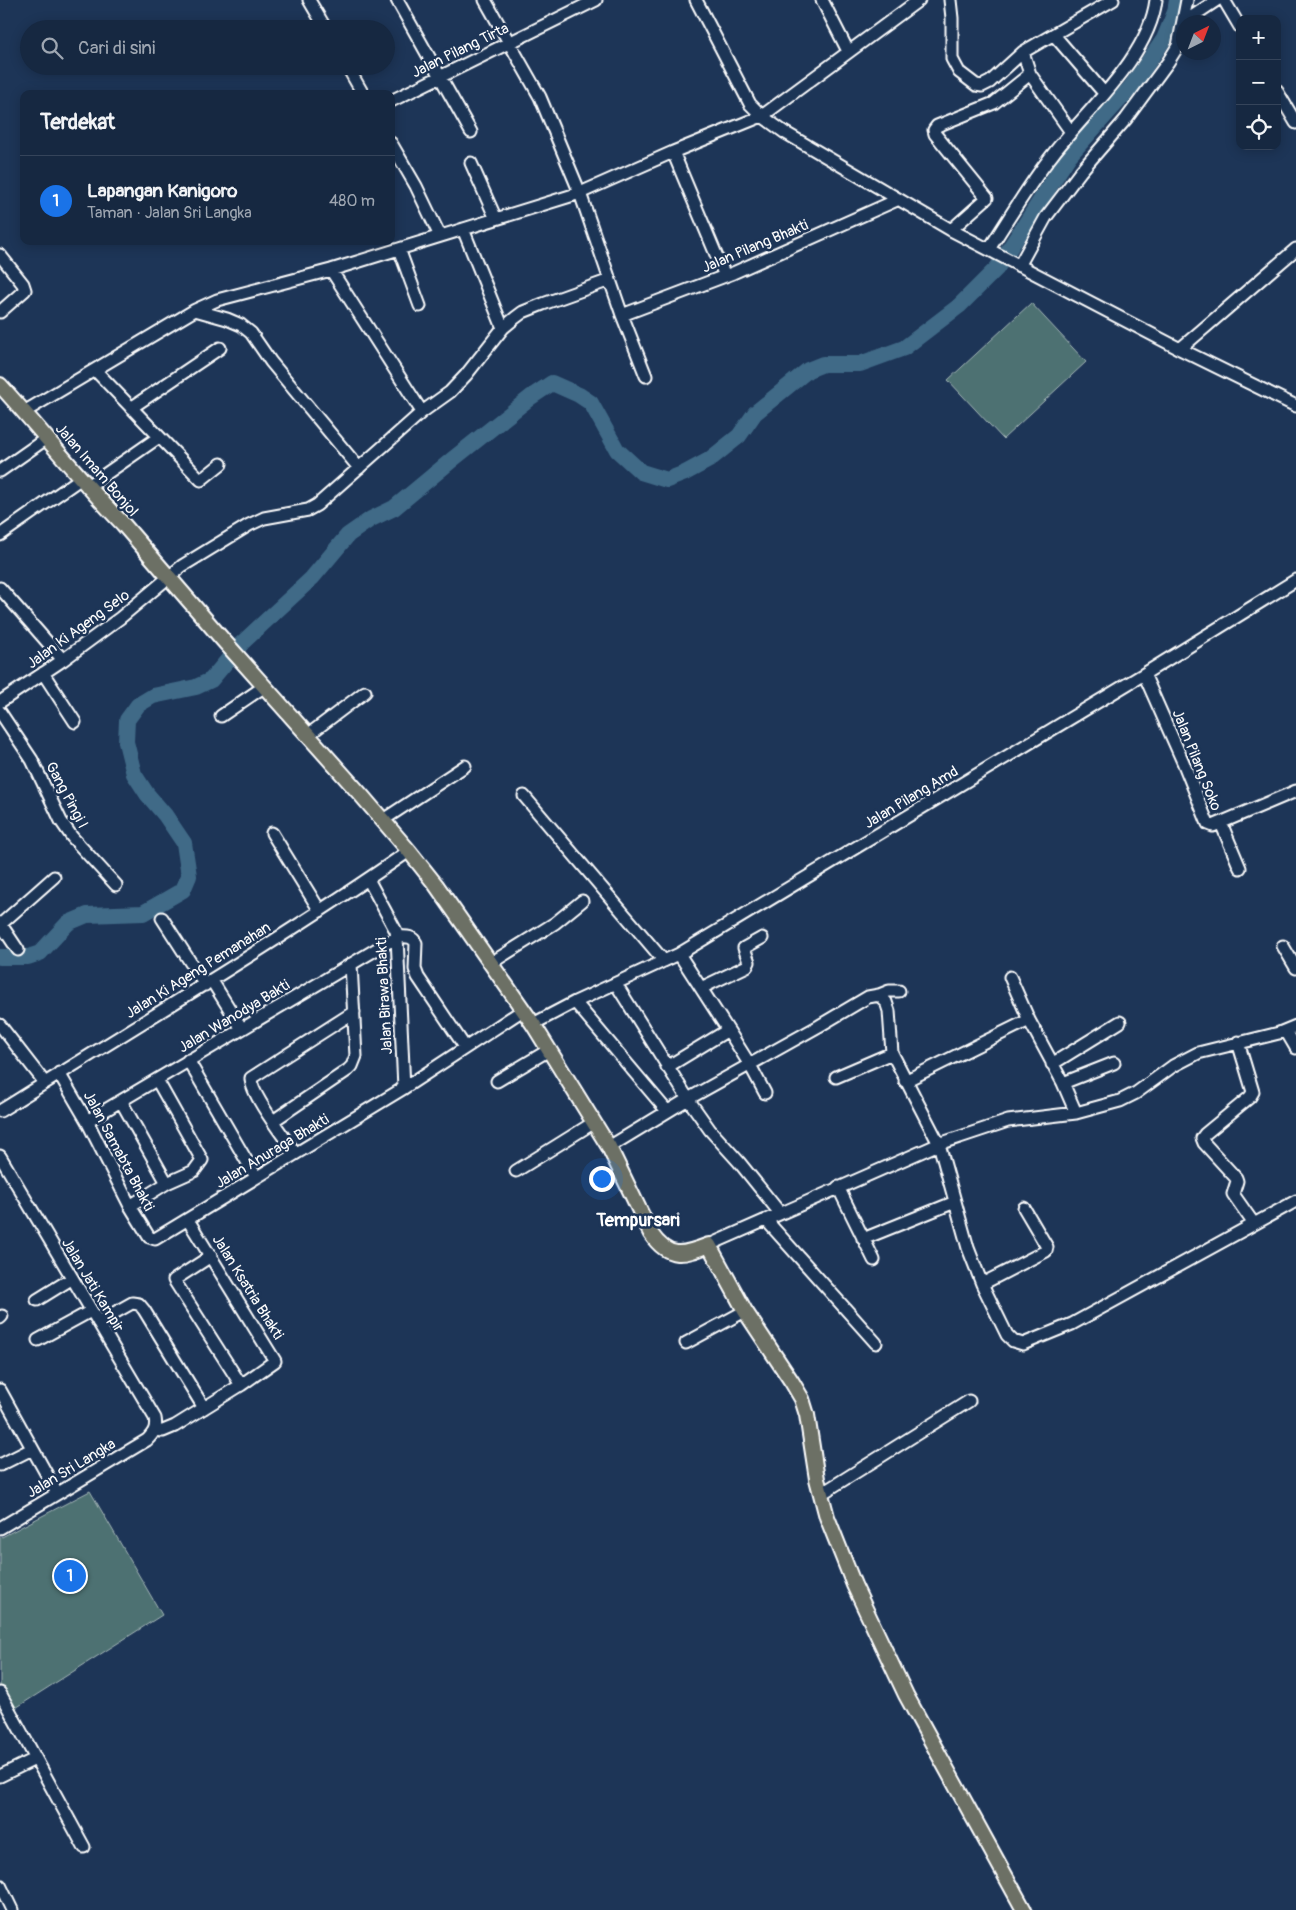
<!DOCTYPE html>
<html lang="id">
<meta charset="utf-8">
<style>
:root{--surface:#162841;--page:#1f3048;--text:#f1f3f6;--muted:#9ea6b1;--line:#35445a;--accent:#1a73e8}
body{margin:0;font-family:Pangolin,sans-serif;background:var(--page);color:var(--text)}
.controls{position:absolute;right:15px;top:15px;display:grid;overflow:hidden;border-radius:10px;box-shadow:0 2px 12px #0003}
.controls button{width:45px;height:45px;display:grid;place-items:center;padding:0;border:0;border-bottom:1px solid var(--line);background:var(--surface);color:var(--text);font:25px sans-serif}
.compass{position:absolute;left:1176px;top:15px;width:45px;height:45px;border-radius:50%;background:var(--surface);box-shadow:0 2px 12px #0003;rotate:42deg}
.you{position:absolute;left:601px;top:1178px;width:18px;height:18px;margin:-12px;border:4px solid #fff;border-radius:50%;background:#1a73e8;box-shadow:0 0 0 8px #1a73e833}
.badge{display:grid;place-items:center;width:32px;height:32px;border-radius:50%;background:var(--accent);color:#fff;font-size:16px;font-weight:700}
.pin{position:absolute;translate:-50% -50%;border:2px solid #fff;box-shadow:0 1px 5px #0006}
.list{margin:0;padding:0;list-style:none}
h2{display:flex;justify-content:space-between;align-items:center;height:65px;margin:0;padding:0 20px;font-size:21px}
h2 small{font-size:16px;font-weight:400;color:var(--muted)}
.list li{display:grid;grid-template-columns:32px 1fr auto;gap:15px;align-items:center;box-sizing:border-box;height:90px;padding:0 20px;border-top:1px solid var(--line)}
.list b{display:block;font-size:19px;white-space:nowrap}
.list p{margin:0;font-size:16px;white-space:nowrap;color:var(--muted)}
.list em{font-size:16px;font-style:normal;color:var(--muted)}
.icon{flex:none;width:28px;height:28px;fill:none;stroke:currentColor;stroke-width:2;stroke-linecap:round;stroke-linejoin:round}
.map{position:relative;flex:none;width:1296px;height:1910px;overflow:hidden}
.search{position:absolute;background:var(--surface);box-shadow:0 2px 12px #0003;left:20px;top:20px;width:375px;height:55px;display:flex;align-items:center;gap:12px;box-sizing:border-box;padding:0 18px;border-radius:28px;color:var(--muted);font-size:19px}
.panel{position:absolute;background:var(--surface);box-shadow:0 2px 12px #0003;left:20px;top:90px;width:375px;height:155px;border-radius:10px}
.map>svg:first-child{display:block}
</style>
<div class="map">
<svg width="1296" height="1910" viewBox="0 0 1296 1910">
<rect width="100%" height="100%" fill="#1d3557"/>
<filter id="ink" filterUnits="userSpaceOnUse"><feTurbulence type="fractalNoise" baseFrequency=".02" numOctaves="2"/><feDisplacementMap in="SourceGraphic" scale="10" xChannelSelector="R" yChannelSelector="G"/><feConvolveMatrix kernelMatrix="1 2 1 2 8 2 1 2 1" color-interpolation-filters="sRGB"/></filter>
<g filter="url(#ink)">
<path fill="#4e7172" stroke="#a6b8b8" d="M1031,303L1086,362L1003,439L948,380Z
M90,1491L162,1615L11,1711L0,1690V1538Z"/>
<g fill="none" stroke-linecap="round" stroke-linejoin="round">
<path stroke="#406a87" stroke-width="16" d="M0,957H28L40,953L68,923L87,915L143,913L183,890L189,876L184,843L165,815L147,794L134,774L126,742L127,720L138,705L153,696L196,687L211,680L242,643L312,578L348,535L371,519L394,508L453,459L531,397L552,383L579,395L591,403L617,450L641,472L667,480L685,473L709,460L739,436L755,413L808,370L823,364H860L904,348L959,306L997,268L1069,156L1131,87L1164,39L1175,12L1177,0"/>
<defs>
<path id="minor" d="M309,0L326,29
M397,0L471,132
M485,0L540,97L580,193L622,315L646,376
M696,0L750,104L762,116L784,132L951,230L1180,349L1296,406
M822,0L848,51
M950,0L952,18V59L959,72L976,85L982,86L990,82L1023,52L1113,0
M1224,0L1240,27
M1184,22L1217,0
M1054,35L1104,93
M1023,52L1030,74L1071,132
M347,66L363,94
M1277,91L1296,123
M391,101L596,0
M391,143L416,186L440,236
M673,152L725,276
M471,163L496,219
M463,229L503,328
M951,230L987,198L935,134L934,130L937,126L994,103L1030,74
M399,249L420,306
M989,249C1010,217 1029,184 1053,154C1087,110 1149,57 1156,0
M0,255L23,284L25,290L0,312
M1019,266L1046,217L1081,171L1126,119L1168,62L1178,46L1187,0
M331,270L422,412
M195,310L227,319L241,325L251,333L271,362L359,468
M622,315L733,273L897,200
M1180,349L1296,249
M95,370L201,480L221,464
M131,408L220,348
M24,412L195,310L217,300L331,270L580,193L673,152L762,116L919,0
M0,471L47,438
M87,487L159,437
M0,535L80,479
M0,588L63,660
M43,673L75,722
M1144,674L1183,762L1208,824L1213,826L1296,791
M0,702L63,660L120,618L182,566L249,525L264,518L308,510L317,505L422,412L450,392L466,375L503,328L515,318L523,312L543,304L610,280
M0,712L32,760L61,821L72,837L116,885
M221,716L265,686
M308,735L365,692
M524,796L664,961
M383,820L465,766
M1221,823L1240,868
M272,833L320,911
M368,879L396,931L397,937L404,1088
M162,918L205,985
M0,923L18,950
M1,924L54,877
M1283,946L1296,968
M679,954L728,1030
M491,963L555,923L582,901
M1010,977L1029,1020L1063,1083L1076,1113
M212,981L242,1029
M616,984L688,1099L710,1130L739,1162L780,1213
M701,988L747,966L749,962L744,948L762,938
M879,995L889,991H899
M575,1002L667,1111
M533,1024L575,1002L679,954L1144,674L1296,580
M0,1025L45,1083
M1286,1031L1296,1048
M1238,1042L1253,1092L1250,1097L1205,1134L1202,1138L1204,1143L1236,1178L1237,1181L1233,1194L1254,1224
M188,1060L256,1177
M1052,1064L1120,1022
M667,1067L728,1030L750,1065L765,1093
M59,1073L87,1121L130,1206L149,1237L155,1239L404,1088L523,1010
M836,1077L892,1053
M497,1081L549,1050
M905,1081L1029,1020
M1063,1083L1114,1063
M121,1101L167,1183
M0,1111C137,1025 276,943 409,851
M87,1121L397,937C405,937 412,935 416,943L415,969L418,977L465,1047
M273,1121L348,1070L352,1066L356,1056L351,964
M609,1147L688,1099L819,1026L868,997L879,995L886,1002L889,1011L892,1053L939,1144L968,1248L982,1284L1007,1335L1013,1341L1023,1344L1072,1324L1296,1201
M295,1153C285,1138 250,1094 251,1078L354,1012
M0,1156L155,1418C157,1428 154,1433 147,1440L0,1528
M516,1171L593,1123
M838,1187L874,1260
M130,1206L167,1183L194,1171L202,1160L157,1080
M766,1220L876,1343
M863,1239L955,1202
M709,1245L939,1144L1008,1121L1076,1113L1120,1101L1136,1093L1173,1066L1198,1053L1279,1033L1296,1026
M211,1256L174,1280L241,1385
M982,1284L1046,1251L1047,1247L1024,1208
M37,1300L71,1279
M0,1318L2,1316
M98,1322L132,1303L139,1304L144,1310L204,1408
M38,1340L91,1311
M686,1343L745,1311
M0,1390L57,1493
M155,1430L163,1431L175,1426L241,1385L275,1361L188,1220
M0,1465L32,1449
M821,1494L969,1401
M0,1693L84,1847
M0,1776L35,1759
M0,1885L12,1910"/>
<path id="major" d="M0,385C42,431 80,480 123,524L223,640L362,796L409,851L436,885L533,1024L609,1147L651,1234C669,1260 683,1255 709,1245L745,1311L792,1382L802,1399L807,1415L817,1479L827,1517L854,1585L906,1695L1024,1910"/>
</defs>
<use href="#minor" stroke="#fff" stroke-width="15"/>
<use href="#major" stroke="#fff" stroke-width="18"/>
<use href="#minor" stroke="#1d3557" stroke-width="11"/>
<use href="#major" stroke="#6c7065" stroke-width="14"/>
</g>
</g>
<g text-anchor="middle" stroke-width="5" stroke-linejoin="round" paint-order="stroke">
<g font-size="15" fill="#fff" stroke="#1d3557">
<text transform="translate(460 50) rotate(-26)" y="5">Jalan Pilang Tirta</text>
<text transform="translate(755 246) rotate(-23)" y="5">Jalan Pilang Bhakti</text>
<text transform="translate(97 470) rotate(49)" y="5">Jalan Imam Bonjol</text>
<text transform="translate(78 629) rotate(-36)" y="5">Jalan Ki Ageng Selo</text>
<text transform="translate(1197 760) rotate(68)" y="5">Jalan Pilang Soko</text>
<text transform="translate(67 795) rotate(62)" y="5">Gang Pingi I</text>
<text transform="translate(911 797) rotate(-31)" y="5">Jalan Pilang Amd</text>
<text transform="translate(198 970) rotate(-32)" y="5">Jalan Ki Ageng Pemanahan</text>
<text transform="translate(384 996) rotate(-93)" y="5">Jalan Birawa Bhakti</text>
<text transform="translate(234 1016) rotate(-31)" y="5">Jalan Wanodya Bakti</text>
<text transform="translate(119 1151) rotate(62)" y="5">Jalan Samabta Bhakti</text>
<text transform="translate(272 1151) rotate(-31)" y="5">Jalan Anuraga Bhakti</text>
<text transform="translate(93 1285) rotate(59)" y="5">Jalan Jati Kampir</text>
<text transform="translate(248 1287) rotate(58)" y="5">Jalan Ksatria Bhakti</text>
<text transform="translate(71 1468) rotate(-31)" y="5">Jalan Sri Langka</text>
</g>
<g font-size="18" font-weight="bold" fill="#fff" stroke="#1d3557">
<text x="638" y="1226">Tempursari</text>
</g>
</g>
</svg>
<div class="controls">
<button>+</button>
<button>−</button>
<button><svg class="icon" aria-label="locate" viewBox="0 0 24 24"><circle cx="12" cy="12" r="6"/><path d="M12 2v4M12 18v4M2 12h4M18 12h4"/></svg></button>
</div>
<svg class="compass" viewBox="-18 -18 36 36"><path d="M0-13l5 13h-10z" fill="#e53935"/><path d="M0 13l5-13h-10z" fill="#9ea6b1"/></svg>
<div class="you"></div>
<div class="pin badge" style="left:70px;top:1576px">1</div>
<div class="search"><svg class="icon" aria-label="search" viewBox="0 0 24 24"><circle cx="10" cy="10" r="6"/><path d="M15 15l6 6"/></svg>Cari di sini</div>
<section class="panel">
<h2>Terdekat<small></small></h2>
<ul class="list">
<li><span class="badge">1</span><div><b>Lapangan Kanigoro</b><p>Taman · Jalan Sri Langka</p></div><em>480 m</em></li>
</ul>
</section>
</div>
